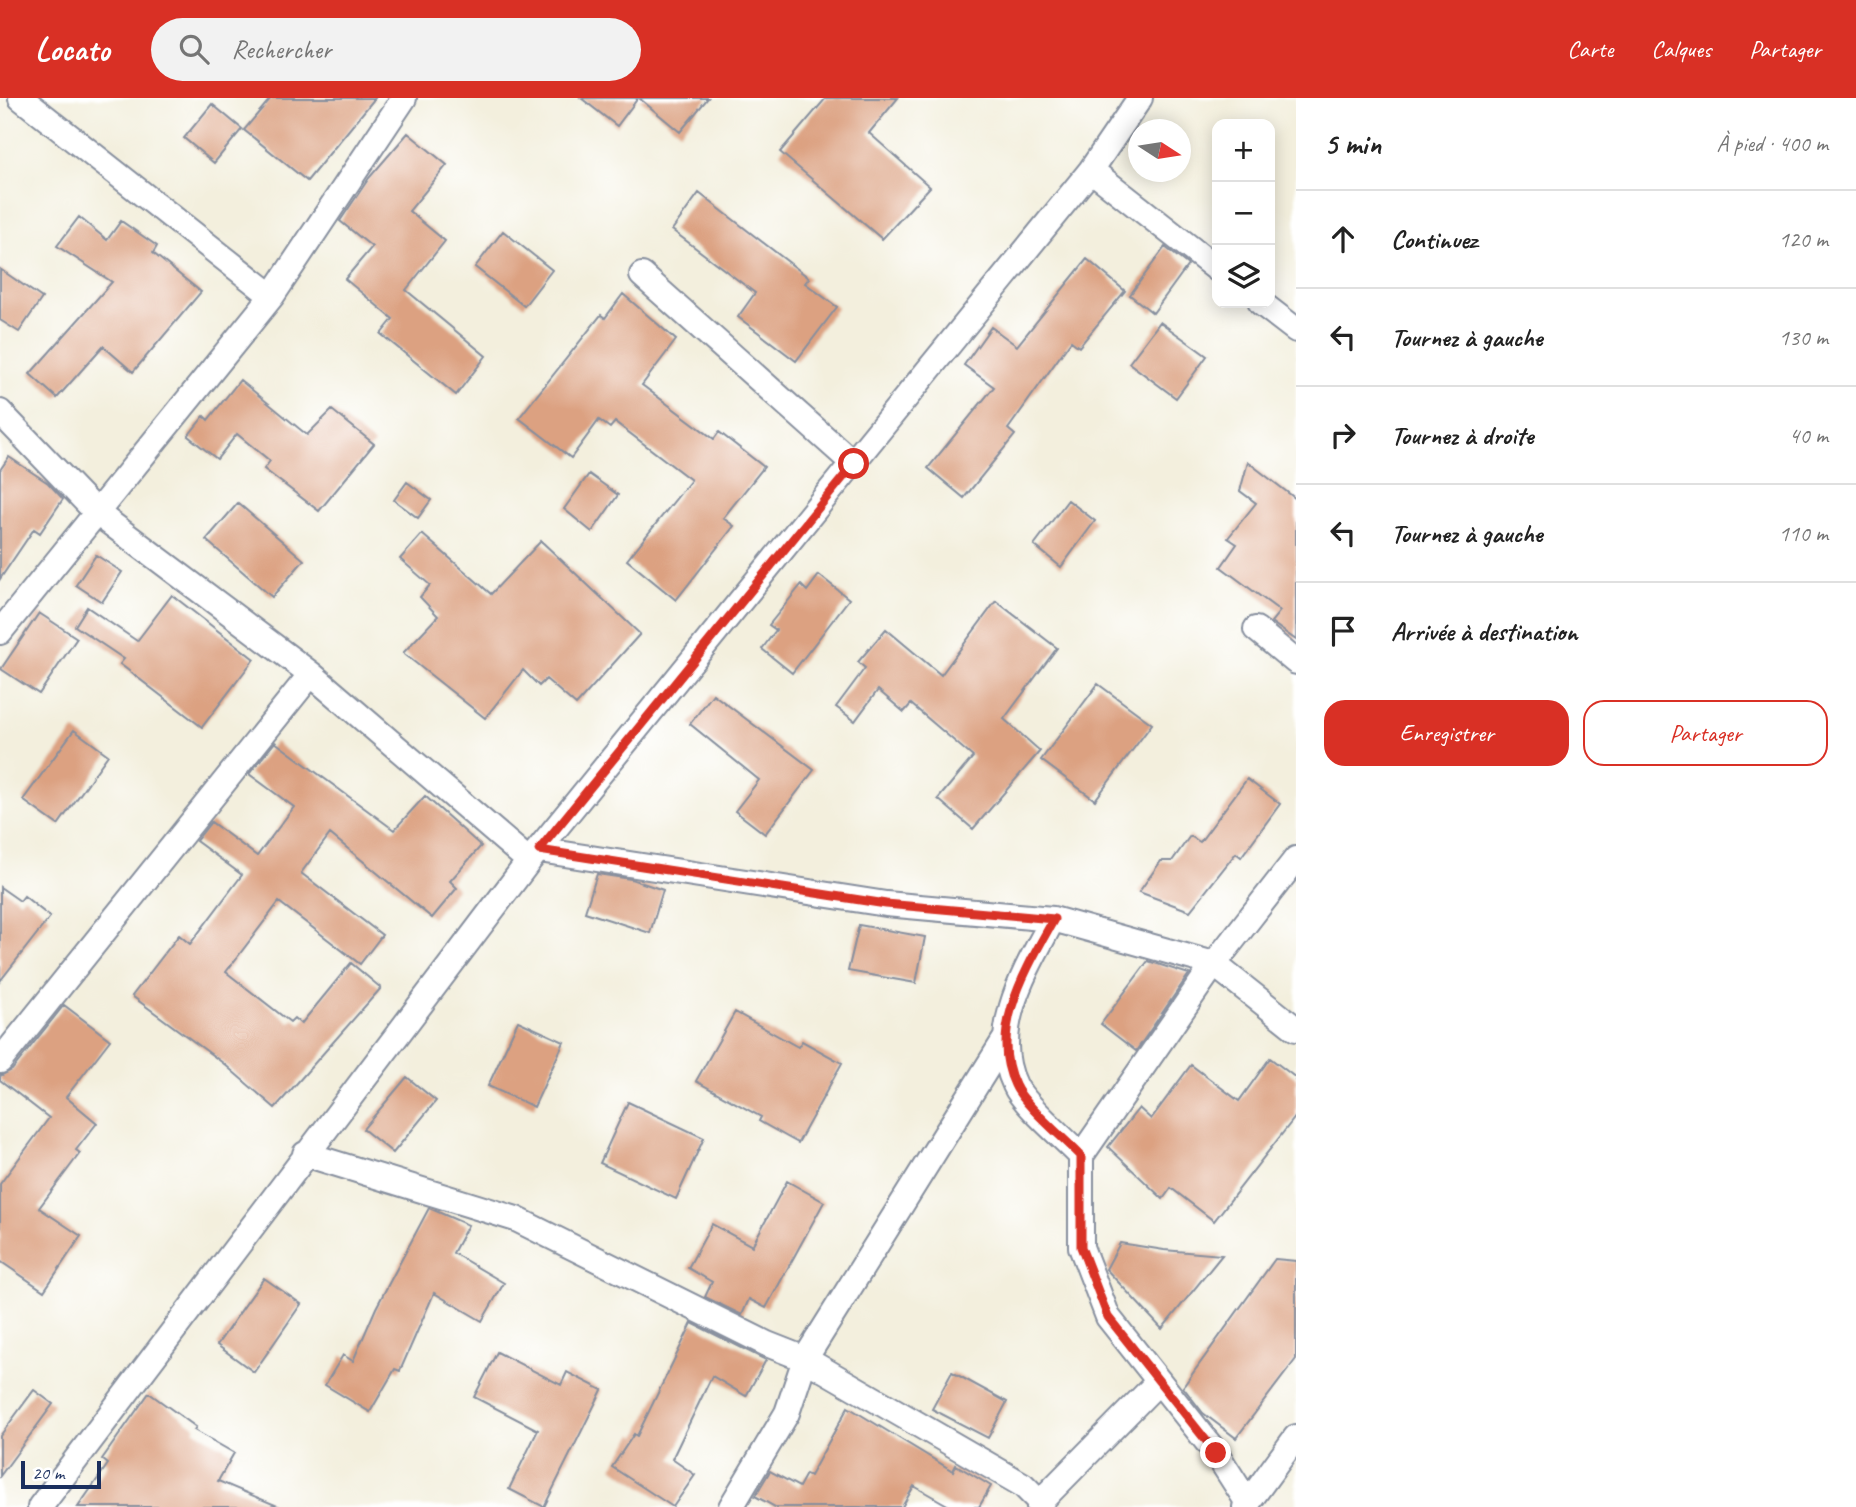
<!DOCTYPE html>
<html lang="fr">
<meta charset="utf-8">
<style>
:root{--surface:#fff;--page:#f2f2f2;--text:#222;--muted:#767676;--line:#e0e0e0;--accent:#d93025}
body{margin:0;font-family:Caveat,sans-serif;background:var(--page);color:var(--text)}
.controls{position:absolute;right:21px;top:21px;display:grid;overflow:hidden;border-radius:14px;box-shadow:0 4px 18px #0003}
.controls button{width:63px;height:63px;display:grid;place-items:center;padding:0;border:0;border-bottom:2px solid var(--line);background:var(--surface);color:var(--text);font:35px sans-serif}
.compass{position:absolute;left:1128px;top:21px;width:63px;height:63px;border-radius:50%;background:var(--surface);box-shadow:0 4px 18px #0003;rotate:102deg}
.scale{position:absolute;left:21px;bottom:18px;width:80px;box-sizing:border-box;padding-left:7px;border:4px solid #1b2f5e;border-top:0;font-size:19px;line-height:24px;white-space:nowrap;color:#1b2f5e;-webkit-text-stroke:5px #fff;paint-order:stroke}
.stop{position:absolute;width:21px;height:21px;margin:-16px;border:5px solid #d93025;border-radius:50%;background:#fff}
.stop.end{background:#d93025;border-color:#fff;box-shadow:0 2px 7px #0008}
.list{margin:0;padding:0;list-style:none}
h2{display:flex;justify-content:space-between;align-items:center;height:91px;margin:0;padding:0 28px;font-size:30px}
h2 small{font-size:23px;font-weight:400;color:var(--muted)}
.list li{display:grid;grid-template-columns:46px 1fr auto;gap:21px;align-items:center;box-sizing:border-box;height:98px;padding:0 28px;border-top:2px solid var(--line)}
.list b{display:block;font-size:26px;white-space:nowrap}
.list em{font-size:23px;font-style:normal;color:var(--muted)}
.actions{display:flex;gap:14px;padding:21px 28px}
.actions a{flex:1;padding:16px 0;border:2px solid var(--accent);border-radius:21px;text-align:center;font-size:24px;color:var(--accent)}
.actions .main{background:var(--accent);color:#fff}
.icon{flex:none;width:38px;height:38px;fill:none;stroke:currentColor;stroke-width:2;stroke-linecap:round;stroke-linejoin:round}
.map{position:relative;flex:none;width:1296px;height:1409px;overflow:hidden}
header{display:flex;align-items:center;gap:42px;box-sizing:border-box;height:98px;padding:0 35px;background:var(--accent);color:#fff}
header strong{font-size:33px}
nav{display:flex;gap:38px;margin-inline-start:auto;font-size:24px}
.search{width:490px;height:63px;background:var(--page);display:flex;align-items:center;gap:18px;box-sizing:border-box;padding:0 24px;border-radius:38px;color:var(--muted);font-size:26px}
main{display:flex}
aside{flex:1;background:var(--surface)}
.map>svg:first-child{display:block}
</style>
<header>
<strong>Locato</strong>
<div class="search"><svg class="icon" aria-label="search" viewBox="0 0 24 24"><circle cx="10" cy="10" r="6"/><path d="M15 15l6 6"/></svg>Rechercher</div>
<nav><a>Carte</a><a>Calques</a><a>Partager</a></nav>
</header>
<main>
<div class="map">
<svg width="1296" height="1409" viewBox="0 0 1296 1409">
<rect width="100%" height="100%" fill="#fff"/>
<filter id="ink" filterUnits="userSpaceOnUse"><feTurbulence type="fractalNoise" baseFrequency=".0143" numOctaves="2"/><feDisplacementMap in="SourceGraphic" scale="14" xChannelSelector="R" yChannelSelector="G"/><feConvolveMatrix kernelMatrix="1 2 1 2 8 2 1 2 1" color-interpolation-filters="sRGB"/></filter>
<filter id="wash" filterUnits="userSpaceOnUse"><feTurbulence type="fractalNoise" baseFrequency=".00686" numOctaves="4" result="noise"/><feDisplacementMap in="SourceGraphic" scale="28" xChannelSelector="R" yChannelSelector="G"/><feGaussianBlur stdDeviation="1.57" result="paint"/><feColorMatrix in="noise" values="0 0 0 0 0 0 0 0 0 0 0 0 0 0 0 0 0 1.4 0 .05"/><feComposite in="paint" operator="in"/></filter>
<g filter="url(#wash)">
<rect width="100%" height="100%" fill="#f3efdd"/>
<g id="blocks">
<path fill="#dca181" d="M271,0H375L307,83L244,32Z
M581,0H638L617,28Z
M639,0H708L680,34Z
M826,0H898L869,35L930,89L882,141L780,54Z
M212,6L242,31L214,65L184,40Z
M408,35L447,67L409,113L445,143L406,192L486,258L456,297L381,236L393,221L345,181L372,149L340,123L369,80Z
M699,95L809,180L805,185L837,209L796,263L738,219L755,195L672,132Z
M79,119L107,142L121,123L157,148L153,155L201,194L133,274L103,248L57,300L30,276L112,184L57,148Z
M503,133L552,172L524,208L475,169Z
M1165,149L1188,167L1153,215L1130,197Z
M1087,161L1125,193L1079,249L1071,243L1008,331L1015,337L964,400L928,370L994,289L964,267L991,229L1017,248Z
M0,171L42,200L19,234L0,222Z
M623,196L676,242L642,287L714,341L719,334L764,369L723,420L734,428L676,502L627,462L691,382L615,324L610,330L599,322L571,360L519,320L601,217L605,220Z
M1160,224L1207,258L1176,300L1129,265Z
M240,282L307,337L332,312L374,346L319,413L264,371L270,363L237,336L217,361L188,338L204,318L208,322Z
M9,359L48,385L63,401L40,435L34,431L0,481V372Z
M1248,364L1296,401V542L1271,524L1280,513L1221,469L1237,446L1228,440L1256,405L1240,393Z
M589,376L618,397L592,434L564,411Z
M407,384L431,402L418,420L394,402Z
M1068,402L1095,423L1061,469L1034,447Z
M238,405L304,462L272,499L206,442Z
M422,436L491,496L541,443L640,536L576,607L546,581L539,588L523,572L485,620L403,555L438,518L420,499L430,487L400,461Z
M96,457L122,474L102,504L76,487Z
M819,477L849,501L792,575L762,551L776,532L769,527L801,487L807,493Z
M172,497L254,561L202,629L120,566L124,561L75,528L87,509L137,543Z
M996,503L1057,550L1004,621L1040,653L973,731L938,701L973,659L911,606L904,614L878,592L855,623L836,609L865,570L858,564L886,531L941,577Z
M39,515L77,540L39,596L1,571Z
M1098,586L1152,626L1095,702L1041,662Z
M713,596L814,672L765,736L735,713L759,682L690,626Z
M74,632L108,657L58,727L23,702Z
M275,644L394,732L425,698L481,748L450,783L457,790L432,820L330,736L301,775L382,837L360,866L279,804L226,874L290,924L294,920L301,926L351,865L381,890L275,1010L223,965L132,898L179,837L190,846L242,777L196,743L211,724L257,758L294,709L249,676Z
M1247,681L1280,706L1241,759L1236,755L1190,813L1139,794L1161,763H1172L1190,738L1200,744Z
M597,776L631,781L663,792L650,835L585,814Z
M0,789L20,803L24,798L50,819L0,883Z
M859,827L925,839L916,885L848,873Z
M1148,863L1189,876L1136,953L1101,926Z
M64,907L110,942L66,999L97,1025L76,1052L80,1055L39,1110L81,1138L44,1193L0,1163V1086L49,1020L0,982V978L12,972Z
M735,914L798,949L802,943L842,965L798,1045L759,1023L761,1019L696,983Z
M518,923L564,944L534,1009L488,988Z
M1270,960L1296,980V1018L1214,1123L1171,1090L1163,1101L1108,1049L1139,1010L1151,1021L1191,967L1239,1003Z
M407,979L436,1003L393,1055L363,1031Z
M628,1004L704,1040L676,1101L600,1065Z
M787,1083L824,1104L766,1210L749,1201L742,1217L705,1199L712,1184L688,1170L712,1126L752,1148Z
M429,1110L468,1127L453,1155L504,1185L482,1223L434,1195L400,1273L395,1271L370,1314L325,1287L343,1257L353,1263L376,1210Z
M1120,1145L1164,1152L1222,1157L1162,1231L1106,1171Z
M1275,1161L1296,1163V1261L1236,1340L1203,1315L1183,1289Z
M264,1180L301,1206L254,1274L217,1247Z
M692,1225L766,1262L746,1298L712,1278L672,1361L695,1377L673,1409L612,1369L634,1336L637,1338Z
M497,1254L561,1287L567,1274L602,1292L544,1409L509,1391L538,1332L474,1299Z
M952,1274L1007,1304L988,1340L932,1311Z
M34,1292L53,1306L0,1378V1338Z
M149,1295L196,1329L194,1332L234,1355L218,1383L280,1409H78L108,1366L102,1361Z
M848,1309L953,1373L956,1367L991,1388L979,1409H951L914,1388L902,1409H775L755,1398L770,1373L799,1389L806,1376L810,1378Z"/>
</g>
</g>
<g filter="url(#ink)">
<use href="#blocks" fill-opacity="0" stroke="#878f9e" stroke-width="2"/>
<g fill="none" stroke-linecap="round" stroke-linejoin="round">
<defs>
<path id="minor" d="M21,0L272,198
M1091,72L1140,0
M642,177L854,366
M1261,205L1296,232
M0,314L97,415L311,576L529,763
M1256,531L1296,564
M0,534L272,198L404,0
M539,752L886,806L1053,821L1214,866L1296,931
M1053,821C1027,870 988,931 1015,987C1023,1006 1065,1041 1081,1058V1149L1108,1219L1216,1355L1248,1405
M1005,941L805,1261L1023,1387L1040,1404L1039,1409
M0,963L311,576
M305,1056L516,1121L767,1246L805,1261L787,1315L731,1409
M1081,1058L1214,866L1296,761
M1040,1404L1159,1283
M40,1409L529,763L1091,72L1217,171
M1245,1409L1296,1339"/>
</defs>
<use href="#minor" stroke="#878f9e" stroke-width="28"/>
<use href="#minor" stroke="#fff" stroke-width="24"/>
</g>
</g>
<g fill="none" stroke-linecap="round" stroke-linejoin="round" filter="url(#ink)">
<path stroke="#d93025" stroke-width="9" d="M854,366L539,752L886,806L1054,821C1027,870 988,931 1015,987C1023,1006 1065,1041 1081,1058V1149L1108,1219L1216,1355"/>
</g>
</svg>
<div class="controls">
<button>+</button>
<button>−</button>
<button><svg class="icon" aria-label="layers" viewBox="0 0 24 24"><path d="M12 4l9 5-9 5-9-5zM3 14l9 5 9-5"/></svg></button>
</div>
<svg class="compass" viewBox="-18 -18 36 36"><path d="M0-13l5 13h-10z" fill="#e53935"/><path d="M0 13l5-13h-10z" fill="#767676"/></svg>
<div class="scale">20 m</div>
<div class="stop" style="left:854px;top:366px"></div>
<div class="stop end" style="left:1216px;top:1355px"></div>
</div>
<aside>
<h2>5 min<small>À pied · 400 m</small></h2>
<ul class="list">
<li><svg class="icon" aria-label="ahead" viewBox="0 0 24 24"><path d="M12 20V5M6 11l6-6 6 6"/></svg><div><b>Continuez</b></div><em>120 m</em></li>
<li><svg class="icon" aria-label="left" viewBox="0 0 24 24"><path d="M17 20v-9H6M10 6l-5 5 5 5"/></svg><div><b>Tournez à gauche</b></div><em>130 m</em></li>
<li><svg class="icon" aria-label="right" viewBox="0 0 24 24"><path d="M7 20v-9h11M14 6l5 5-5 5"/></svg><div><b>Tournez à droite</b></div><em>40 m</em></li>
<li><svg class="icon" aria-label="left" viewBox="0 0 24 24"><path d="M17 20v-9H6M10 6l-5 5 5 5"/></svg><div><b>Tournez à gauche</b></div><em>110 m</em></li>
<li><svg class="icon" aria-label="arrive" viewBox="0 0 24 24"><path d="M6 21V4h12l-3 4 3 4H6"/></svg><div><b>Arrivée à destination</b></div></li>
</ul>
<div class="actions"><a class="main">Enregistrer</a><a>Partager</a></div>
</aside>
</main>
